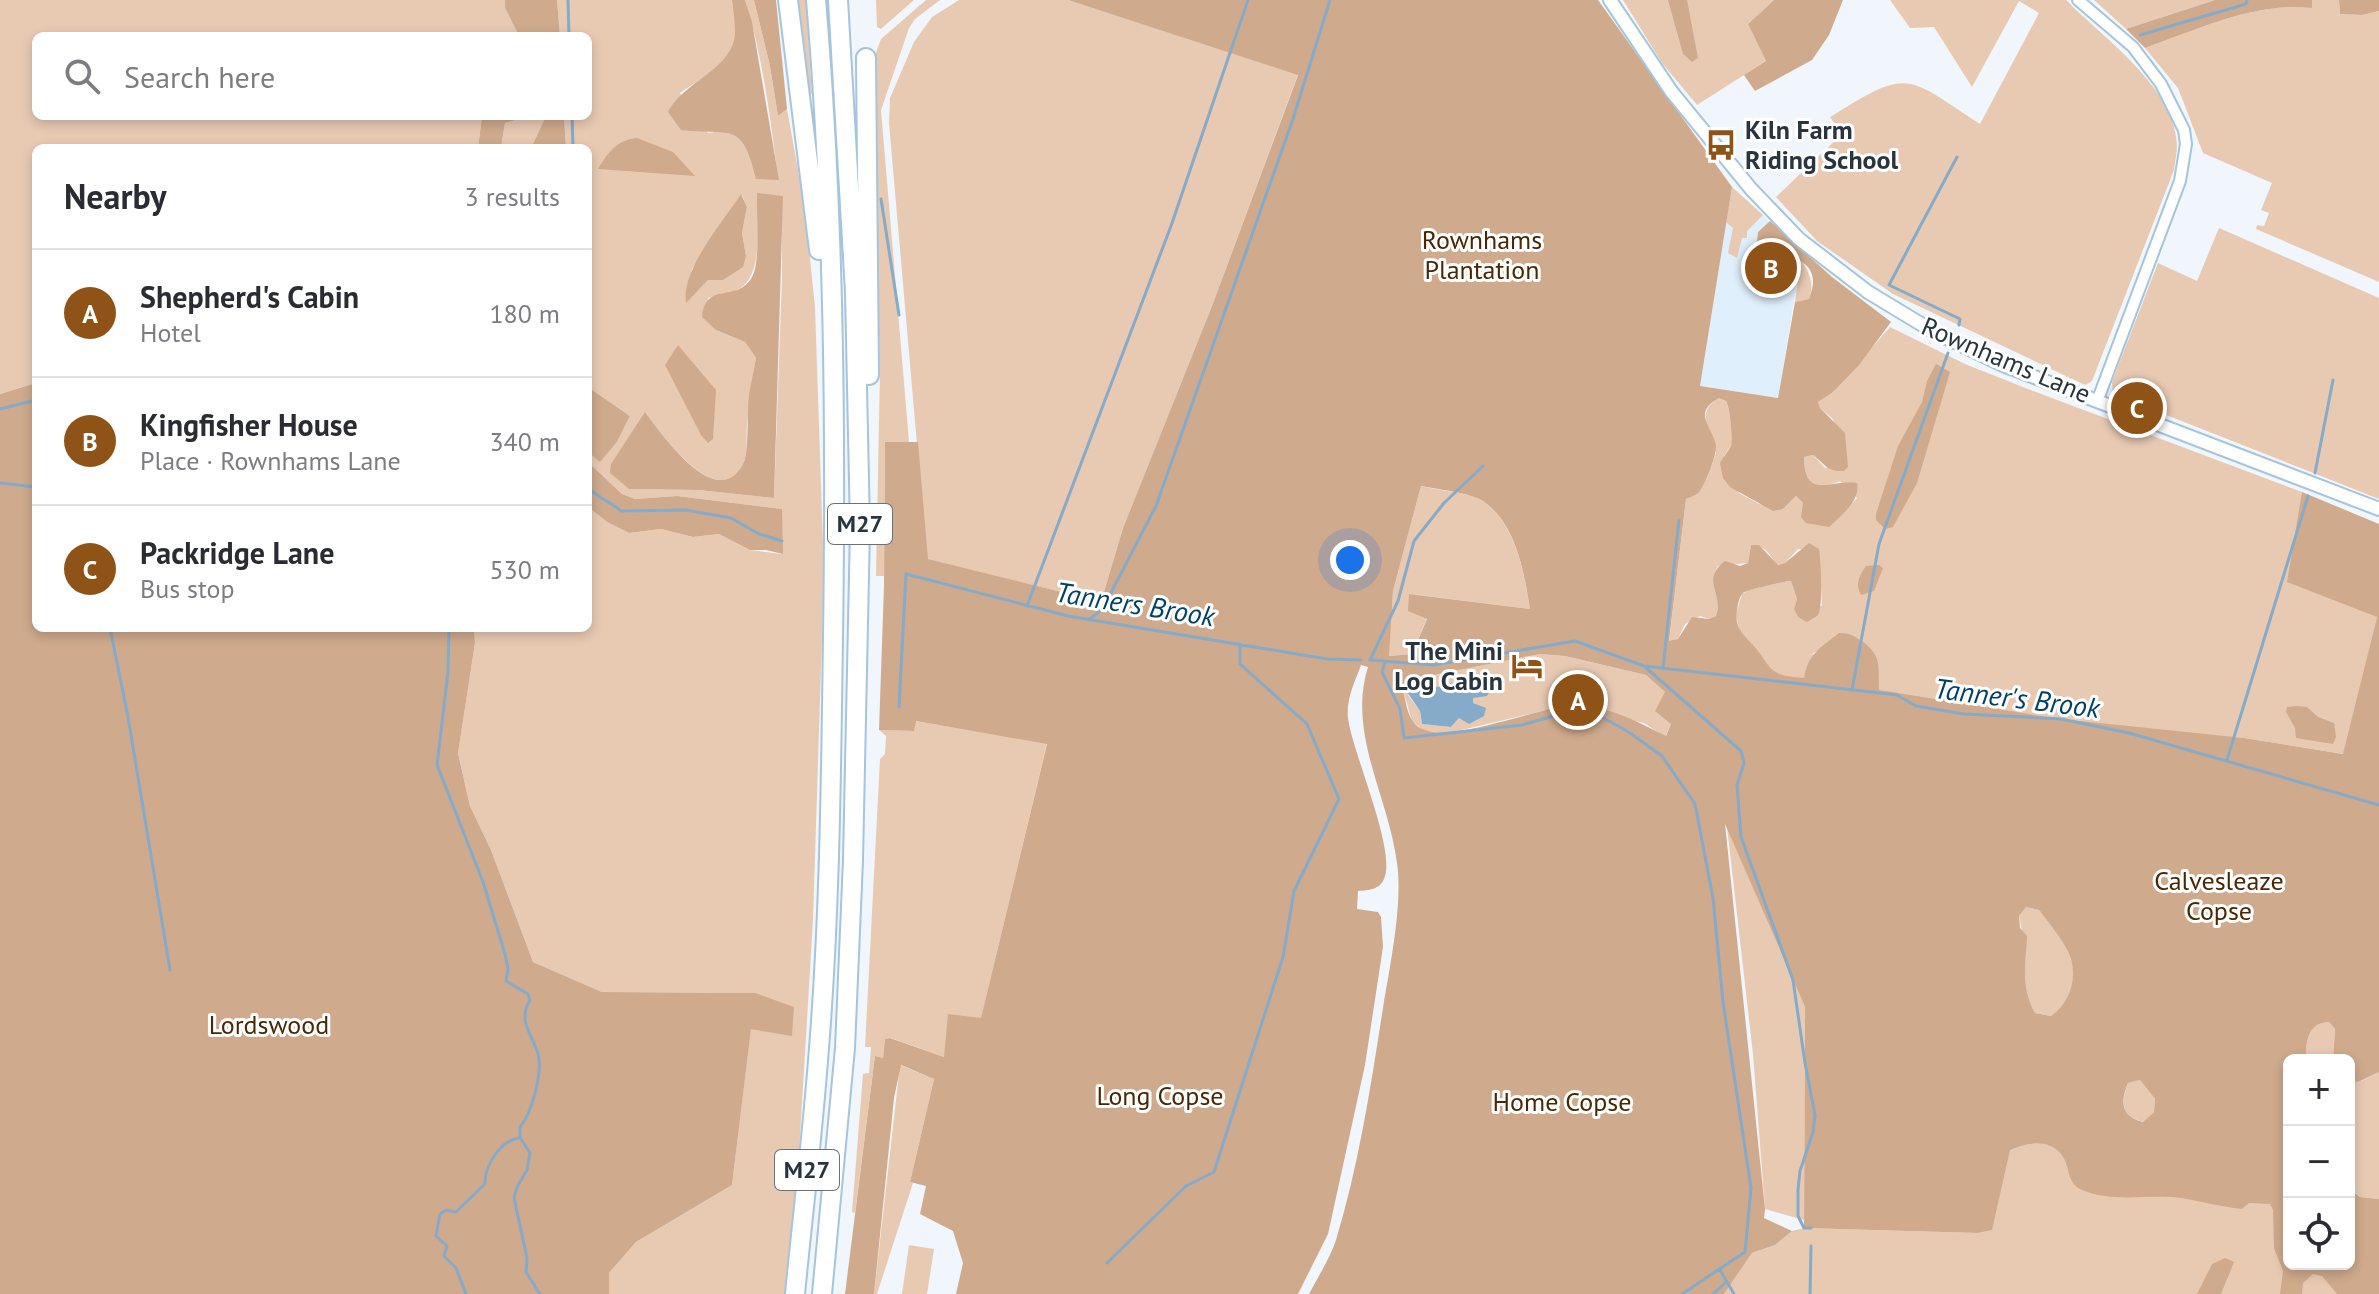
<!DOCTYPE html>
<meta charset="utf-8">
<style>
:root{--surface:#fff;--page:#f2f2f3;--text:#2b2b33;--muted:#7c7c81;--line:#e1e1e2;--accent:#905317}
body{margin:0;font-family:"PT Sans",sans-serif;background:var(--page);color:var(--text)}
.controls{position:absolute;right:24px;bottom:24px;display:grid;overflow:hidden;border-radius:12px;box-shadow:0 4px 12px #0003}
.controls button{width:72px;height:72px;display:grid;place-items:center;padding:0;border:0;border-bottom:2px solid var(--line);background:var(--surface);color:var(--text);font:40px sans-serif}
.you{position:absolute;left:1350px;top:560px;width:28px;height:28px;margin:-20px;border:6px solid #fff;border-radius:50%;background:#1a73e8;box-shadow:0 0 0 12px #1a73e833}
.badge{display:grid;place-items:center;width:52px;height:52px;border-radius:50%;background:var(--accent);color:#fff;font-size:26px;font-weight:700}
.pin{position:absolute;translate:-50% -50%;border:4px solid #fff;box-shadow:0 2px 8px #0006}
.list{margin:0;padding:0;list-style:none}
h2{display:flex;justify-content:space-between;align-items:center;height:104px;margin:0;padding:0 32px;font-size:34px}
h2 small{font-size:26px;font-weight:400;color:var(--muted)}
.list li{display:grid;grid-template-columns:52px 1fr auto;gap:24px;align-items:center;box-sizing:border-box;height:128px;padding:0 32px;border-top:2px solid var(--line)}
.list b{display:block;font-size:30px;white-space:nowrap}
.list p{margin:0;font-size:26px;white-space:nowrap;color:var(--muted)}
.list em{font-size:26px;font-style:normal;color:var(--muted)}
.icon{flex:none;width:44px;height:44px;fill:none;stroke:currentColor;stroke-width:2;stroke-linecap:round;stroke-linejoin:round}
.map{position:relative;flex:none;width:2379px;height:1294px;overflow:hidden}
.search{position:absolute;background:var(--surface);box-shadow:0 4px 12px #0003;left:32px;top:32px;width:560px;height:88px;display:flex;align-items:center;gap:20px;box-sizing:border-box;padding:0 28px;border-radius:12px;color:var(--muted);font-size:30px}
.panel{position:absolute;background:var(--surface);box-shadow:0 4px 12px #0003;left:32px;top:144px;width:560px;height:488px;border-radius:12px}
.map>svg:first-child{display:block}
</style>
<div class="map">
<svg width="2379" height="1294" viewBox="0 0 2379 1294">
<rect width="100%" height="100%" fill="#f0f6fc"/>
<path fill="#e0effc" d="M1732,187L1802,252L1778,398L1700,386Z"/>
<path fill="#e8cab3" fill-rule="evenodd" d="M0,0H505V8L519,36H494L491,33L490,36H36V116H482L478,148H36V383L0,394Z
M557,0H732C733,11 736,22 736,33C735,62 701,78 680,93L708,133L722,131L736,136L746,144L750,155L778,180C771,120 763,58 745,0H754L770,66L778,116L787,109L805,209L815,307L824,574L813,920L795,1220L785,1294H609V1273L636,1242L732,1185L755,993L602,992L533,962L491,850L470,806L458,752L475,643L474,628H588V507L607,522L629,533L661,529L693,537L719,534L750,550L782,554V509L677,496L635,499L622,494L588,462V452L600,461L617,442L630,416L588,387V148H566L564,116H588V36H560ZM757,194L782,196V279L774,498L699,490L629,489L645,412C662,434 719,516 744,462C748,452 746,436 747,425C749,403 752,381 756,358L745,342L716,330L708,298C717,296 730,294 739,289C765,274 756,221 757,194ZM742,195L747,207L742,233L746,256L723,280H708L686,302L692,269Z
M796,0H806L812,94H808Z
M876,0H914L881,29L877,27Z
M926,0H940L915,19L909,28L881,110L909,442L885,443L884,576H876L880,370L873,85L875,55L881,39Z
M959,0H1068L1298,74L1212,306L1123,528L1101,602L927,559L889,123L890,98L914,42L932,17Z
M1623,0H1774L1748,24L1766,61L1697,105L1662,63Z
M1890,0H2066C2103,38 2175,87 2177,145C2177,153 2175,162 2174,170L2092,381L2085,385L1893,294L1817,241L1776,197L1842,134L1830,117C1910,67 1905,75 1980,124L2039,13L2019,1L1972,87L1934,27L1910,28Z
M2094,0H2215L2126,29Z
M2312,0H2339L2340,14L2362,15L2379,11V282L2256,229L2257,225L2264,226L2269,213L2261,210L2272,183L2203,153L2178,88L2145,48C2199,29 2253,2 2312,8Z
M529,116H546L531,148H501L505,123Z
M1732,187L1763,215L1747,231V238H1742L1737,258L1728,253L1733,228L1726,222Z
M2219,228L2379,298V499L2113,394L2112,382L2158,263L2197,281Z
M1801,259C1809,273 1815,283 1809,299L1795,302Z
M1890,327L1965,364L2028,389L2302,492L2297,530L2377,617L2344,754L2244,738L1814,707L1766,664L1759,652L1740,633L1736,614L1742,594C1751,588 1779,582 1791,581L1797,599L1794,609L1822,606L1819,549H1798L1785,563L1777,565C1770,555 1765,545 1751,545L1748,563L1718,566C1707,584 1723,597 1716,616L1709,619L1700,616L1685,624L1678,639L1669,642L1686,499C1706,491 1709,471 1716,453C1711,432 1694,411 1719,398L1726,401C1730,409 1732,433 1732,444L1724,456L1739,493L1759,504L1783,509L1796,496L1803,503V512L1841,515L1857,498L1840,481C1814,492 1805,484 1804,457L1813,455L1825,468L1847,459L1833,419L1820,408L1818,402L1832,393ZM1832,639L1878,663L1879,680L1812,654L1826,646Z
M1421,486C1437,490 1471,493 1483,501C1516,525 1524,571 1530,609L1410,594L1427,618L1412,654L1388,656L1393,591Z
M1540,654L1565,656L1646,675L1665,692L1671,724L1665,737L1644,723L1559,707L1449,733L1424,731L1412,721L1403,690L1409,680ZM1452,682L1461,692L1473,682L1479,696L1473,698L1472,702L1476,705L1466,721L1459,718L1451,727L1422,724L1420,711L1408,695L1416,683C1428,689 1440,689 1452,682Z
M915,721L1047,743L981,1019L944,1057L891,1038L885,1039L883,1058L875,1056L855,1213L852,1212L863,1074L869,1073L871,1047H865L880,759L885,754L886,736L879,730L914,731Z
M1727,827L1805,1007L1804,1220L1765,1209L1753,1054Z
M2026,907L2039,910C2048,922 2067,945 2071,959C2078,981 2069,1003 2051,1016L2035,1013L2026,997L2024,975L2026,952L2019,916Z
M2329,1022L2335,1029L2333,1060H2306C2306,1042 2307,1023 2329,1022Z
M900,1065L934,1079L910,1182L913,1183L877,1294H874Z
M2379,1072V1199L2360,1197L2349,1189V1081L2359,1082Z
M2140,1080L2155,1099L2154,1112L2144,1122C2120,1117 2121,1102 2128,1083Z
M2010,1133L2269,1197L2278,1208L2289,1264H2320L2346,1294H1724L1752,1253L1775,1245L1792,1231L1804,1228L1977,1233Z
M909,1245L934,1249L927,1294H902Z"/>
<path fill="#cfaa8d" fill-rule="evenodd" d="M505,0H557L560,36H519L505,8Z
M732,0H745L752,22L779,180L756,179C742,120 732,136 681,130L668,112C684,81 735,68 735,32C735,21 733,10 732,0Z
M754,0H776L787,109L778,116L770,66Z
M1068,0H1598L1732,187L1700,386L1778,398L1795,302L1809,299C1827,254 1780,258 1757,243L1758,232L1770,221L1832,277L1891,322L1859,365L1832,393L1818,402L1820,408L1845,433L1848,467L1844,471C1827,472 1825,464 1813,455L1804,457C1805,501 1829,479 1857,483C1861,500 1841,516 1829,527L1806,523L1801,517L1803,503L1796,496L1783,509L1773,511L1730,487L1723,478L1720,463C1723,457 1728,452 1731,446C1733,440 1730,407 1726,401L1719,398C1691,413 1713,427 1716,446C1717,455 1704,488 1698,493C1696,495 1688,498 1686,499L1669,641L1678,639L1692,617L1709,619L1716,616C1724,593 1700,580 1725,561L1740,566L1748,563L1751,545H1759L1778,565L1785,563L1809,543L1819,549C1821,559 1823,609 1818,615C1817,616 1809,621 1807,622L1798,617L1794,609L1797,599L1791,581C1785,581 1746,590 1743,593C1739,597 1738,604 1737,610C1734,632 1747,636 1759,652C1765,660 1769,670 1780,674C1787,677 1797,677 1804,678C1808,654 1820,648 1839,633C1850,633 1854,636 1863,642C1883,657 1878,668 1879,690L2061,719L2244,738L2343,754L2377,617L2287,582L2302,492L2379,524V1072L2358,1082L2349,1081V1060H2333L2335,1029L2329,1022C2307,1023 2306,1042 2306,1060H2289V1264H2349V1189L2360,1197L2379,1199V1294H2337L2322,1276L2313,1274L2303,1283L2302,1294H2280L2283,1271L2274,1248L2273,1210L2270,1204L2249,1203L2242,1209C2221,1207 2201,1201 2181,1198C2149,1194 2112,1203 2082,1190C2065,1182 2071,1166 2061,1154C2048,1138 2025,1143 2010,1150L1992,1230L1977,1233L1804,1228L1805,1007L1725,824L1765,1209L1764,1218L1792,1231L1775,1245L1752,1253L1724,1294H1309C1318,1277 1330,1258 1336,1240C1359,1165 1371,1084 1383,1008C1390,965 1403,904 1397,863C1389,798 1347,733 1368,667L1361,665C1355,682 1346,698 1348,718C1352,752 1397,851 1384,879C1379,890 1369,890 1358,891L1357,909L1378,912L1381,917L1383,947L1365,1065L1328,1234L1298,1294H956L963,1263L953,1231L920,1214L926,1186L910,1182L934,1079L901,1065L894,1098L874,1294H845L875,1056L883,1058L885,1039L890,1038L944,1057L948,1014L981,1018L1047,744L916,721L914,731L879,730L884,586L885,442H918L928,559L1101,602L1123,528L1212,306L1298,75ZM1421,486C1436,489 1471,493 1483,501C1516,524 1524,571 1530,609L1409,594L1408,611L1427,619L1412,654L1389,656L1393,591ZM1540,654L1565,656L1646,675L1665,692L1655,711L1671,724L1666,736C1633,720 1611,706 1572,706C1538,706 1440,749 1416,725C1407,716 1406,702 1403,690L1409,680ZM2026,907L2039,910C2048,922 2067,945 2071,959C2077,981 2069,1003 2051,1016L2035,1013C2020,986 2026,966 2027,936L2020,928L2019,916ZM2140,1080L2155,1099L2154,1112L2143,1122C2121,1117 2120,1102 2128,1083Z
M1668,0H1687L1698,58L1692,62L1683,54Z
M1774,0H1843L1829,35L1812,60L1755,91L1744,75L1766,61L1748,24Z
M2215,0H2312V8C2254,2 2199,29 2145,48L2126,29Z
M2339,0H2379V11L2362,15L2340,14Z
M482,116H529L505,123L501,148H478Z
M546,116H564L566,148H531Z
M637,138L673,152L695,176L598,169C608,153 616,140 637,138Z
M757,193L783,196L774,498L699,490L629,489L610,473L611,464L645,412C662,434 718,516 744,462C749,450 747,411 749,395C751,382 754,370 756,358L745,342L716,330L702,317C706,280 737,304 752,277C761,262 756,213 757,193Z
M741,194L747,207L742,233L746,256L743,267L723,280H708L686,303C681,269 723,222 741,194Z
M678,345L716,390L713,439L708,443L701,435L665,365Z
M1936,364L1950,372L1917,483L1893,527L1885,529L1876,520V514L1898,446L1922,402L1927,381Z
M36,383V628H474L475,643L458,753L470,806L491,850L533,962L602,992L755,993L794,1007L792,1036L751,1029L732,1185L636,1242L609,1273V1294H0V394Z
M588,387L630,416L617,442L600,462L588,452Z
M588,462L622,494L635,499L677,496L782,509L783,554L766,550H750L719,534L693,537L661,529L629,533L607,522L588,507Z
M1879,565L1883,568L1874,591L1861,595C1855,584 1859,576 1866,566Z
M2296,706L2307,707L2318,717L2334,723L2336,737L2333,744L2296,738L2295,728L2286,712L2287,707Z
M2225,1258L2234,1262L2221,1294H2197L2212,1264Z"/>
<path fill="#86abc9" d="M1478,680L1491,689L1487,696L1473,698V703L1486,708L1484,716L1469,724L1459,718L1451,727L1422,724L1420,711L1407,692L1408,685L1412,683C1427,686 1438,691 1452,682L1461,692Z"/>
<g fill="none" stroke-linecap="round" stroke-linejoin="round">
<path stroke="#86abc9" stroke-width="3" d="M568,0L569,36
M2140,35L2246,4L2247,0
M572,116L573,148
M1957,157L1889,285L1960,319L1959,325
M881,199L899,315
M0,409L36,400
M1483,466L1444,503L1414,541L1398,601L1370,660L1433,665L1575,641L1644,666L1897,695L1916,706L1964,714L2061,719L2129,733L2379,805
M2315,473L2333,380
M0,483L36,487
M588,487C596,497 611,502 621,511L686,510L731,518L759,534L782,541
M1027,606L1171,226L1248,0
M1089,620L1103,608L1156,506L1293,119L1330,0
M110,628L128,717L170,970
M449,628L448,672L437,765L483,882L505,954L508,969L506,981L528,994L530,1000C517,1022 532,1033 538,1054C543,1072 532,1113 520,1127V1138L530,1153L527,1170L517,1187L514,1198L527,1258L526,1272L540,1294
M1385,662L1382,672L1400,709L1404,738L1522,725L1585,707L1630,733L1662,756L1695,804L1713,898L1723,1002L1751,1188L1745,1252L1682,1294
M1644,666L1741,751L1744,763L1737,785L1741,837L1793,980L1805,1063L1815,1115L1813,1132L1800,1171L1798,1190V1216L1804,1228H1811
M1663,668L1679,520
M1852,690L1879,544L1948,353
M899,707L906,574L1068,616L1327,659L1361,660
M2227,760L2308,496
M1107,1263L1186,1186L1214,1172L1283,957L1294,891L1339,799L1307,724L1240,664V644
M1720,1270L1734,1294
M466,1294L456,1268L444,1256L447,1246L436,1236L440,1214L446,1210L456,1212L460,1208L485,1184C484,1166 501,1140 519,1138
M1713,1294L1725,1283
M1810,1294L1811,1246"/>
<defs>
<path id="minor" d="M2078,0L2133,47L2161,84L2184,130L2186,144L2180,181L2098,399"/>
<path id="tertiary" d="M1610,0L1671,91L1751,189L1799,239L1868,292L1934,332L2003,365L2379,509"/>
<path id="motorway" d="M788,0L819,250
M866,58L869,375
M795,1294C803,1212 813,1130 819,1048C830,911 831,774 833,638C836,425 834,212 816,0
M822,1294L845,1048L853,860L860,528L855,292L838,0"/>
</defs>
<use href="#minor" stroke="#a5c4de" stroke-width="14"/>
<use href="#tertiary" stroke="#a5c4de" stroke-width="16"/>
<use href="#motorway" stroke="#a5c4de" stroke-width="22"/>
<use href="#minor" stroke="#fff" stroke-width="10"/>
<use href="#tertiary" stroke="#fff" stroke-width="12"/>
<use href="#motorway" stroke="#fff" stroke-width="18"/>
</g>
<defs>
<symbol id="bus-bare" viewBox="-9 -9 18 18"><path d="M-5-6H5V4H4V6H2V4H-2V6H-4V4H-5ZM-3.5-4V0h7V-4ZM-3.5 1.2v1.5H-2V1.2ZM2 1.2v1.5H3.5V1.2Z" fill="#905317" stroke="#fff" stroke-width="2.5" paint-order="stroke"/></symbol>
<symbol id="hotel-bare" viewBox="-9 -9 18 18"><path d="M-6-4.5h1.5V1H6V5H4.5V3h-9V5H-6ZM-4 0a1.8 1.8 0 1 1 3.6 0ZM.5 0V-2.5h3Q6-2.5 6 0Z" fill="#905317" stroke="#fff" stroke-width="2.5" paint-order="stroke"/></symbol>
</defs>
<g fill-rule="evenodd">
<use href="#bus-bare" x="1699" y="123" width="44" height="44"/>
<use href="#hotel-bare" x="1505" y="644" width="44" height="44"/>
</g>
<g text-anchor="middle" stroke-width="6" stroke-linejoin="round" paint-order="stroke">
<g fill="#fff" stroke="#687279" stroke-width="2">
<rect x="828" y="504" width="64" height="40" rx="6"/>
<rect x="775" y="1150" width="64" height="40" rx="6"/>
</g>
<g font-size="24" font-weight="bold" fill="#28353f">
<text x="860" y="532">M27</text>
<text x="807" y="1178">M27</text>
</g>
<g font-size="26" font-weight="bold" fill="#28353f" stroke="#fff" text-anchor="start">
<text x="1745" y="139">Kiln Farm<tspan x="1745" dy="30">Riding School</tspan></text>
<text x="1503" y="660" text-anchor="end">The Mini<tspan x="1503" dy="30">Log Cabin</tspan></text>
</g>
<g font-size="26" fill="#4b2703" stroke="#fff">
<text x="1482" y="249">Rownhams<tspan x="1482" dy="30">Plantation</tspan></text>
<text x="2219" y="890">Calvesleaze<tspan x="2219" dy="30">Copse</tspan></text>
<text x="269" y="1034">Lordswood</text>
<text x="1160" y="1105">Long Copse</text>
<text x="1562" y="1111">Home Copse</text>
</g>
<g font-size="26" fill="#28353f" stroke="#fff">
<text transform="translate(2006 360) rotate(23)" y="9">Rownhams Lane</text>
</g>
<g font-size="28" font-style="italic" fill="#00436a" stroke="#fff">
<text transform="translate(1135 604) rotate(9)" y="10">Tanners Brook</text>
<text transform="translate(2017 698) rotate(7)" y="10">Tanner's Brook</text>
</g>
</g>
</svg>
<div class="controls">
<button>+</button>
<button>−</button>
<button><svg class="icon" aria-label="locate" viewBox="0 0 24 24"><circle cx="12" cy="12" r="6"/><path d="M12 2v4M12 18v4M2 12h4M18 12h4"/></svg></button>
</div>
<div class="you"></div>
<div class="pin badge" style="left:1578px;top:700px">A</div>
<div class="pin badge" style="left:1771px;top:268px">B</div>
<div class="pin badge" style="left:2137px;top:408px">C</div>
<div class="search"><svg class="icon" aria-label="search" viewBox="0 0 24 24"><circle cx="10" cy="10" r="6"/><path d="M15 15l6 6"/></svg>Search here</div>
<section class="panel">
<h2>Nearby<small>3 results</small></h2>
<ul class="list">
<li><span class="badge">A</span><div><b>Shepherd's Cabin</b><p>Hotel</p></div><em>180 m</em></li>
<li><span class="badge">B</span><div><b>Kingfisher House</b><p>Place · Rownhams Lane</p></div><em>340 m</em></li>
<li><span class="badge">C</span><div><b>Packridge Lane</b><p>Bus stop</p></div><em>530 m</em></li>
</ul>
</section>
</div>
